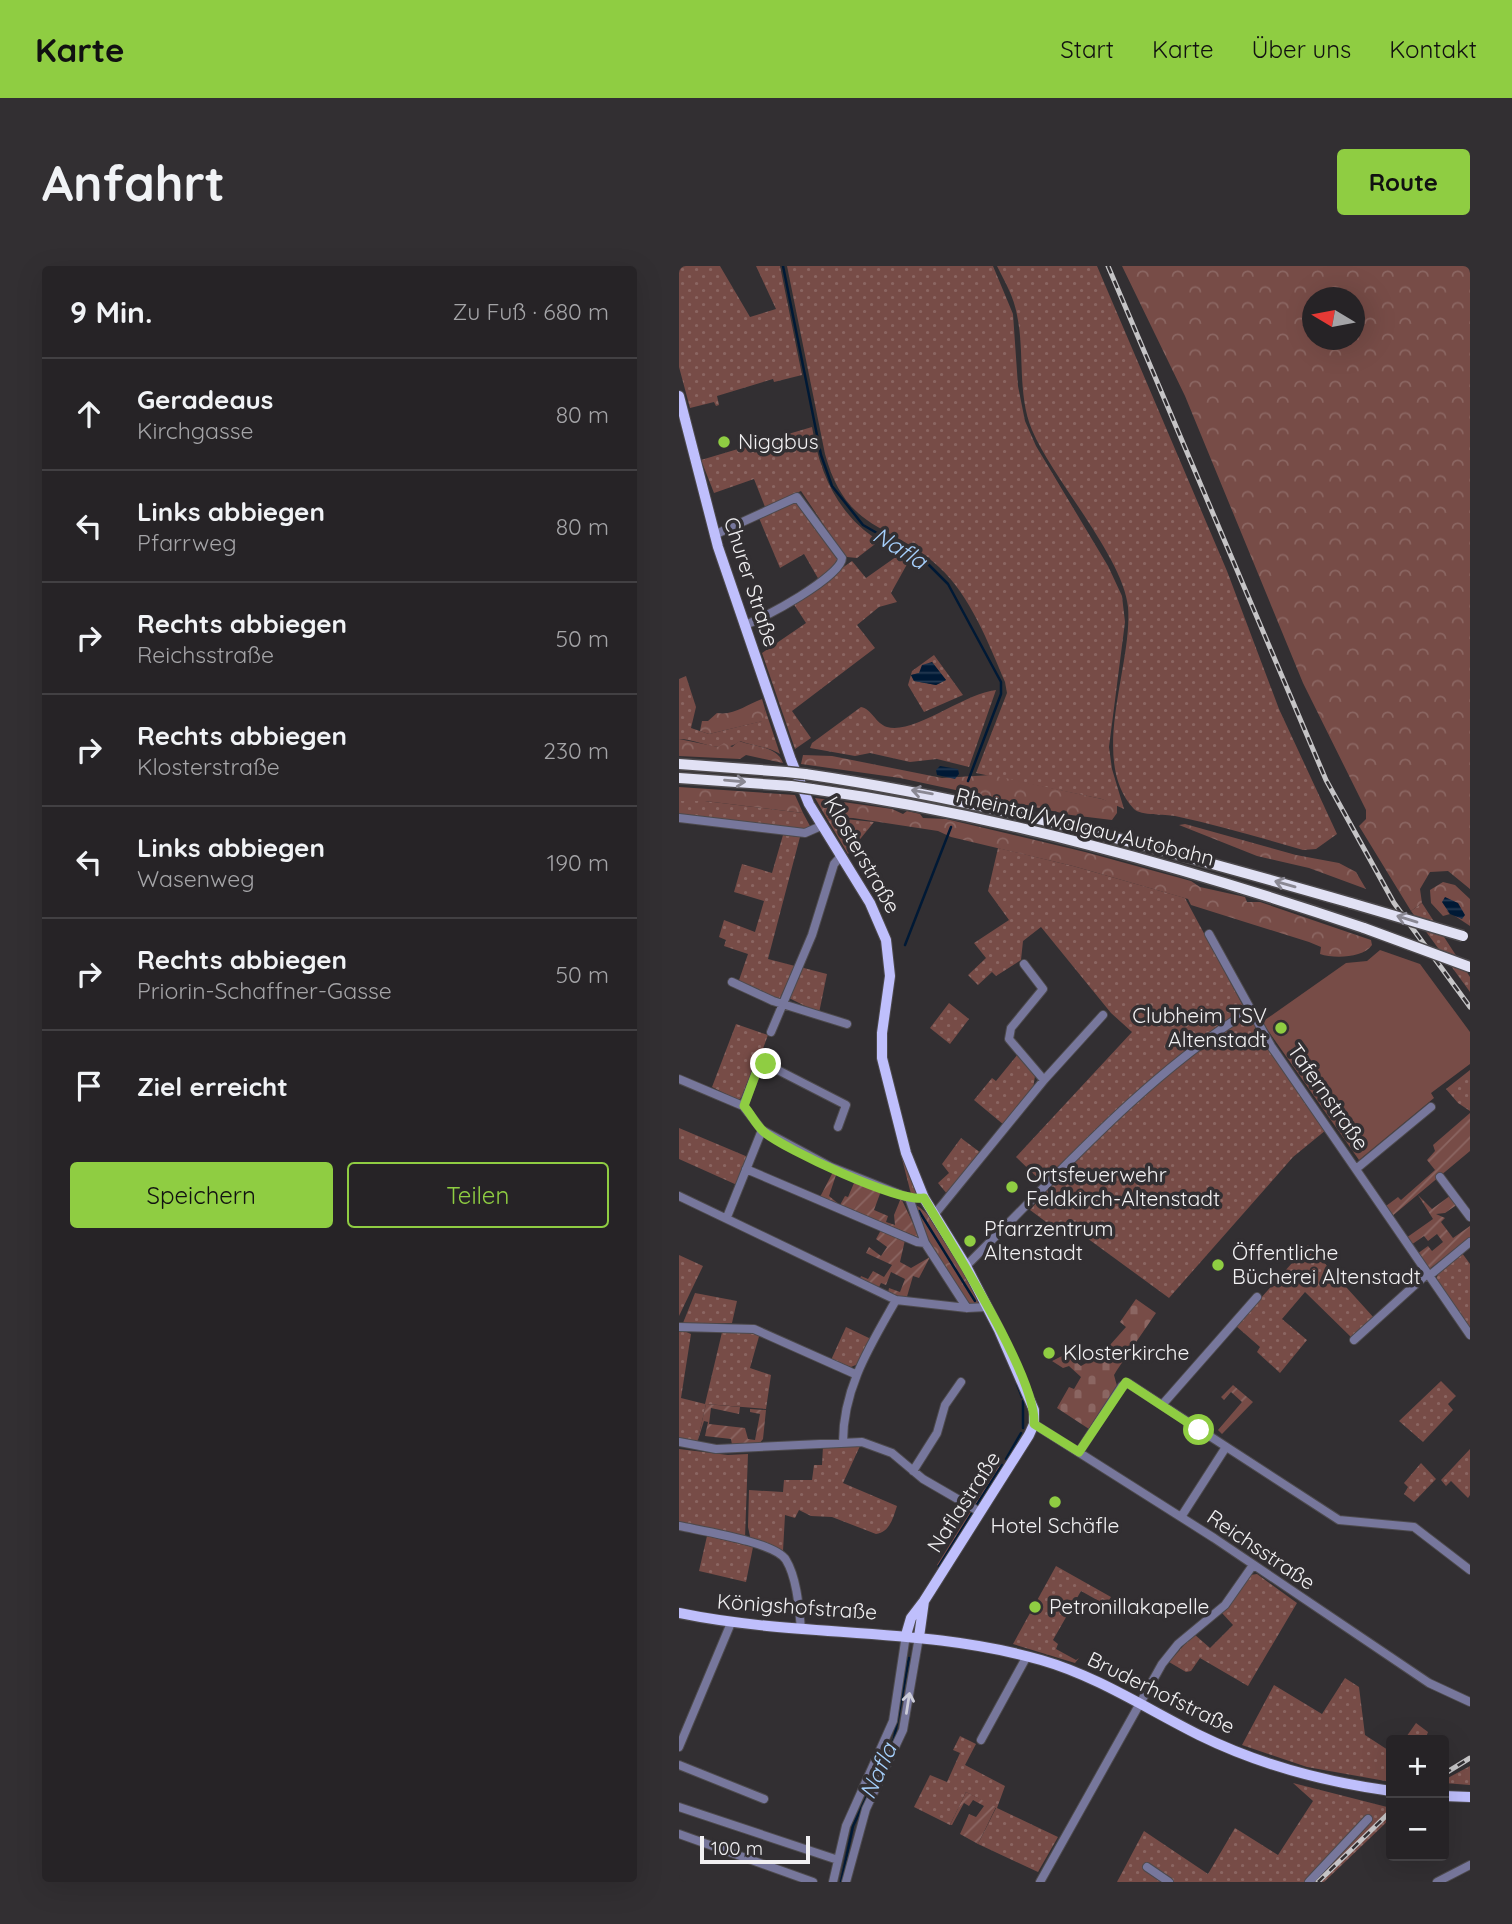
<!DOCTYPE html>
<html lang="de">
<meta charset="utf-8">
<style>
:root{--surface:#262326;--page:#322f32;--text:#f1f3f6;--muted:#a4a4a7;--line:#424043;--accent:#8fcd42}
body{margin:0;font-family:Quicksand,sans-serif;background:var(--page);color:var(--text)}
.controls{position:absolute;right:21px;bottom:21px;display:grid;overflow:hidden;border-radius:7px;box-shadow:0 7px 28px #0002}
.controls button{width:63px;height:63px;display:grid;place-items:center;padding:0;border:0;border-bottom:2px solid var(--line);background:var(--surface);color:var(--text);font:35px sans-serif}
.compass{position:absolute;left:623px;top:21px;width:63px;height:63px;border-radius:50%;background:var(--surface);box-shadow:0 7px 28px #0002;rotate:280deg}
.scale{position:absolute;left:21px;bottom:18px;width:110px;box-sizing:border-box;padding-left:7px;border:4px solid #f1f0f2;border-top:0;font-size:19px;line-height:24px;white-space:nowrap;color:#f1f0f2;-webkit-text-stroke:5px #322f32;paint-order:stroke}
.stop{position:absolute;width:21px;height:21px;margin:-16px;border:5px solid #8fcd42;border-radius:50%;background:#fff}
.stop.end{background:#8fcd42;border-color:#fff;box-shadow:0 2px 7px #0008}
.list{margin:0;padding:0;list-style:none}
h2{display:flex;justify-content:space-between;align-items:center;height:91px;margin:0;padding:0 28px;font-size:30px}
h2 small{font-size:23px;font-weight:400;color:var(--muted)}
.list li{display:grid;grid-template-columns:46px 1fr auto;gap:21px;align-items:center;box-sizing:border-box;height:112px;padding:0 28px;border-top:2px solid var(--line)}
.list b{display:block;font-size:26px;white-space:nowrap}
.list p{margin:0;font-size:23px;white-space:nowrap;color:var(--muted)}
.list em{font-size:23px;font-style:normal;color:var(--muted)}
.actions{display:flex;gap:14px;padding:21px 28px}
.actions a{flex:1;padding:16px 0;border:2px solid var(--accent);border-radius:7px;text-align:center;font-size:24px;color:var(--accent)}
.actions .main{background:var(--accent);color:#111}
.icon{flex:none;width:38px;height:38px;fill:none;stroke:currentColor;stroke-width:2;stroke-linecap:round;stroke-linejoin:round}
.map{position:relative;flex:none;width:791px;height:1616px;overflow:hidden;border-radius:7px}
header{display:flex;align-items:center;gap:42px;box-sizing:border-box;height:98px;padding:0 35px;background:var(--accent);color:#111}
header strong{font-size:33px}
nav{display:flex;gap:38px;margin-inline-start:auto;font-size:24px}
.intro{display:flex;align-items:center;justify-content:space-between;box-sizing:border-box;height:168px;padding:0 42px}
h1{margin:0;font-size:49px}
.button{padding:18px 32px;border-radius:7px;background:var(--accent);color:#111;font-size:24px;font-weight:700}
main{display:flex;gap:42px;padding:0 42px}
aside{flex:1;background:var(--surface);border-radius:7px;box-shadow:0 7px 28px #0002}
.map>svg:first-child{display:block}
</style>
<header>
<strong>Karte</strong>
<nav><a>Start</a><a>Karte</a><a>Über uns</a><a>Kontakt</a></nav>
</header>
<div class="intro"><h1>Anfahrt</h1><a class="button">Route</a></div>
<main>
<aside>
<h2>9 Min.<small>Zu Fuß · 680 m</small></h2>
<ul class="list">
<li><svg class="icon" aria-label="ahead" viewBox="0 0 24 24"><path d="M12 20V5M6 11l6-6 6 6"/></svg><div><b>Geradeaus</b><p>Kirchgasse</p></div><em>80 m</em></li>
<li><svg class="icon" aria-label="left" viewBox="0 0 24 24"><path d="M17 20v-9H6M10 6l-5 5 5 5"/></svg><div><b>Links abbiegen</b><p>Pfarrweg</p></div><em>80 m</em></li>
<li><svg class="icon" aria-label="right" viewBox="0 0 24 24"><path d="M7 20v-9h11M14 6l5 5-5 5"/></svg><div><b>Rechts abbiegen</b><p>Reichsstraße</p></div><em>50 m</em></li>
<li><svg class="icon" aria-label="right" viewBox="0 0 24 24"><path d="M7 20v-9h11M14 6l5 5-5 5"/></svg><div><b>Rechts abbiegen</b><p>Klosterstraße</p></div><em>230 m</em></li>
<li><svg class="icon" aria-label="left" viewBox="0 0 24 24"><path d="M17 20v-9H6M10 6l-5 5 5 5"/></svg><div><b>Links abbiegen</b><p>Wasenweg</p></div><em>190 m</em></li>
<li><svg class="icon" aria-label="right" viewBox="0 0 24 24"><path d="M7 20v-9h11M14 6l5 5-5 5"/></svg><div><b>Rechts abbiegen</b><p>Priorin-Schaffner-Gasse</p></div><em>50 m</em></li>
<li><svg class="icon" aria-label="arrive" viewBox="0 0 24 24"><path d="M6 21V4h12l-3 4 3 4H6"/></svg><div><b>Ziel erreicht</b></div></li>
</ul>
<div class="actions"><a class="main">Speichern</a><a>Teilen</a></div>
</aside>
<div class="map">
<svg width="791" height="1616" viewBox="0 0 791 1616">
<defs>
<pattern id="grass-dots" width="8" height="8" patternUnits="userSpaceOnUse" patternTransform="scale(1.75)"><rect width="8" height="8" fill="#774c47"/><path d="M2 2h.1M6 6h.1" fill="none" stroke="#8b6662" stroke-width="1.8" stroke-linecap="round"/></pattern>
<pattern id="forest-crowns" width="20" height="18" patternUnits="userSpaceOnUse" patternTransform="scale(1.75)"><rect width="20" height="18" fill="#774c47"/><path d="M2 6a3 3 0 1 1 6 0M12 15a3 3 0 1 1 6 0" fill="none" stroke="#8b6662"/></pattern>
<pattern id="cemetery-stones" width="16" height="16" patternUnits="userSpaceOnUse" patternTransform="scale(1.75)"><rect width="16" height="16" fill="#774c47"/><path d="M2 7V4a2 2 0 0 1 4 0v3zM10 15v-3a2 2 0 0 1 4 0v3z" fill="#8b6662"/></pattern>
<pattern id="garden-furrows" width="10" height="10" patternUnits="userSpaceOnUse" patternTransform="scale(1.75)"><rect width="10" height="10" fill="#774c47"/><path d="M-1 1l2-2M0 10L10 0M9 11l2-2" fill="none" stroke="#8b6662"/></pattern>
<pattern id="water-rules" width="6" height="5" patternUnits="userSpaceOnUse" patternTransform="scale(1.75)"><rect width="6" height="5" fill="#001935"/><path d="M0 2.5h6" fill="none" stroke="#263b53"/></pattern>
</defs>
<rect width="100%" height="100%" fill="#322f32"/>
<path fill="url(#grass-dots)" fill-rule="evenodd" d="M0,0H41L71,51L97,43L77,0H101L123,109L95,116L94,113L38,130L40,139L37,140L35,136L11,142L0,101Z
M108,0H314L334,48L339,120L346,155L357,180L429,300L443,330L446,356L430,481L433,503L445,543L423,533L297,507L328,427L326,416C310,378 291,329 260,301C212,256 168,268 146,188Z
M318,0H418L548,305L600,443L658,568L637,583L624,584C582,572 539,559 496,550C486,548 462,550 455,543C409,494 454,400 449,341C444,291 375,215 353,164C338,127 346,87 338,49C335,31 326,16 318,0Z
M133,161C141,208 158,248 200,275L178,292L168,291L161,283L122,225L86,241L75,213L35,227L22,194Z
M117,236L158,289L159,298L140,314L125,288L101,302L80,252Z
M221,288L232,291L212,327L218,336L200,341L178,359L196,382L113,445L132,472L116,483L83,387L127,357L114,337L173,295L187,312Z
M255,389L284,429L245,446L229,419L233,405ZM253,396L267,414L257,419L235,415L232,409L240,407Z
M7,410L17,441L12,462L30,468L83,455L86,443L101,488C90,481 74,480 61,475C42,490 20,473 0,473V413Z
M317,424L290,501L258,493L231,496L191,487L176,490L131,482L133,477L182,441C193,443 196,457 208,461C234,469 286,427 317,424Z
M0,535H26L124,547L131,560L127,564L0,549Z
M147,551L195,556L169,588Z
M104,569L121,571L89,693L116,700L100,734L59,717L69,688L45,680L47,674L40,671L45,654L76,666L85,635L55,626L63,598L93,607Z
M319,582L394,600L506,632L564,740L559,748C484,803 429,850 365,918L337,891L453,766L432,747L362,661L344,675L342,694L317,710L313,706L299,719L289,709L307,692L295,677L330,654L309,625Z
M743,637L791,711V726L732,645Z
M121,701L148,708L140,747L110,732Z
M270,737L290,753L271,778L251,762Z
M565,752L574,754L603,803L647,864L614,891L490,1032L397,964L390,973L351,944C416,870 483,808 565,752Z
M57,758L89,769L67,829L59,834L33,821Z
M339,788L356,810L354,823L325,859L295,834L313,812L317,815Z
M791,804V845L779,837L767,823Z
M208,834L238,926L237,930L232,928Z
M0,862L69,891L58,919L0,893Z
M282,872L302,887L269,929L259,917L270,907L263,898Z
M629,979L696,1053L674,1073L626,1026L603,1053L628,1074L601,1107L578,1086L581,1081L557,1060Z
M783,987L791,998V1064L757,1013L760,1006Z
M0,989L24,1000L0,1050Z
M16,1027L58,1035L53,1057H4Z
M167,1061L192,1073L179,1098L172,1101L152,1094Z
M44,1062L81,1067L71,1102L92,1109L87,1143L27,1138L18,1177L0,1173V1063L12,1068L2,1132L26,1138Z
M762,1115L777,1130L769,1138L774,1144L744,1176L720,1155Z
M144,1180H181L164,1217L218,1240C214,1252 211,1266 197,1268L153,1251L132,1250L120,1244L116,1252L106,1249L104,1285L72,1275L69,1261L70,1224L104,1226L105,1214H133L135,1199H143Z
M0,1183L49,1189L69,1188L66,1272L0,1256Z
M791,1183V1229L789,1232L772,1215L767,1220L762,1214Z
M742,1197L757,1213L735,1236L725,1228L729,1221L725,1217Z
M321,1198L326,1200L300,1241L296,1238Z
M291,1246L295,1249L262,1302L258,1299Z
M28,1270L74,1281L67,1316L20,1305Z
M377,1300L432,1331L427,1339L402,1325L374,1374L379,1378L377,1383L397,1394L400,1392L396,1397L334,1378Z
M578,1308L618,1337L569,1420L521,1392L512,1405L507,1406L490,1396L515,1368L531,1382L554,1359L543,1347L571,1309Z
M666,1412L680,1421L686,1469L712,1486V1516L628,1501L563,1479L595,1419L643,1448Z
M737,1457L749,1466L746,1474H725Z
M281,1470L297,1478L286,1499L326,1520L318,1542L379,1571L359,1606L299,1578L317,1542L287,1526L271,1559L235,1541L251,1509L268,1516L281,1487L274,1484Z
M791,1500V1519L765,1517V1514Z
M614,1517L712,1542V1552L645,1616H438L465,1565L529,1608L556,1562L599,1589L634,1535Z"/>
<path fill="url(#forest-crowns)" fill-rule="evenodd" d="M443,0H791V623L769,605L751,606L741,623L743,637L732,645L680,560L687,553V544L624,417L506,130ZM634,32H676V74H634Z
M83,433L86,443L84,455L30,468L21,465L23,455H29L38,447C55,450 68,438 83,433Z
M0,473L39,481L45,477L53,481L60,475C76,481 98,480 104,497L67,489L61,493L0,490Z
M124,489L153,490L263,512L312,509L423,533L438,538V547L433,554L392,549L221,512L122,498Z
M0,521L116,529L124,547L26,535H0Z
M136,532L213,543L224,548L228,545L241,548L244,552L267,553L406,586L512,615L521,621L566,631L568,636H581L692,674L693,679C684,692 655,693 641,688L642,681L630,676L512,639L509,633L394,600L272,571L259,565L174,552L147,551Z
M506,558L617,589L660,597L677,606L687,623L630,602L578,590L500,559Z
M764,616L776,619L791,633V660L767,644L771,648L764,650L752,637L751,624Z
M235,939C251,940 298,1018 300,1037H288L254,988Z"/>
<path fill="url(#cemetery-stones)" d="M457,1033L477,1047L438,1104L435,1109L438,1120L410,1163L378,1142L390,1121L395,1123L402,1111L390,1100L384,1102L373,1095L387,1088L402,1100L423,1088L447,1061L441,1056Z"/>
<path fill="#774c47" d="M701,684L741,698L791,766V798L752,827L755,832L680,894L583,756L667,697L688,695Z"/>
<path fill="url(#garden-furrows)" d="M791,847V885L712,951L707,940L719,931L722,934L756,904L748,894L756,885L754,879Z
M154,906L157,909L150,930L161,939L166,930L169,931L175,917L202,925L195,944L209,950L207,956L216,959L215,949L222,932L241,972L141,931Z
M739,929L753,943L772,929L779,938L766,947L757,948L766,952L762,956L774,972L791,960V971L749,1004L738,988L749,980L753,985L764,976L758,968L749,975L745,970L732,979L727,972L754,953Z
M202,964L226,974L221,996L232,1002L251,991L240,1012L234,1010L227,1034L209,1027L210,1022L221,1026L226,1013L212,1006L207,1019L202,1017L199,1023L180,1015L182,1010L189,1013L194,1005L205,1011L213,999L187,987L190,981L202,990L208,981L197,973Z
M554,1119L574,1136L543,1168L539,1164L563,1136L552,1126L545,1134L542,1131Z
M27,1138L61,1141L60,1148L32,1142L30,1158L66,1162L69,1173L76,1174L81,1148L71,1146V1143L87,1144L84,1173L80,1178L53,1179L52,1173L26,1170L29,1156L25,1155L18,1177Z
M287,1526L317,1541L299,1578L281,1568L290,1548L297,1551L305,1540L294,1534L290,1540L285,1537L273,1559H271Z"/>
<path fill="url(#water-rules)" d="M253,396L267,414L257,419L235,415L232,409L240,407L243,399Z
M261,500L279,503L280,508L276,513L258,509L257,504Z
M766,631L779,637L786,649L783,653L771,648L763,636Z"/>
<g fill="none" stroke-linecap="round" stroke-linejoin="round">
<path stroke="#001935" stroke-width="2.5" d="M104,0L142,189L153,220L184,259L245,294L269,318L322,416V428L289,515
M226,679L272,561
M240,945L296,1035
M338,1118L343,1131
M344,1162V1135
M327,1193L342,1167
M297,1240L323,1199
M260,1300L293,1247
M162,1616L174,1560L215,1473L230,1392"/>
<defs>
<path id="minor" d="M35,269L118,231L163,292C163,310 83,354 65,359
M0,552L126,567L142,560
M530,668L592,780L791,1069
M345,698L364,723L332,762L330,773L365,814
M53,716L94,735L168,758
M92,766L133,669L155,598L162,590
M0,813L64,840L83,864L152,901L230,932H245
M64,840L80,799L87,798L167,839L159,861
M67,903L238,976L246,977
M677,903L752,841
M761,911L791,951
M0,930L217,1034L288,1042L308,1041
M230,932L246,977L288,1042
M255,949L365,814L424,749
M48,951L83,864
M287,1000C379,909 462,813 571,744
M750,1010L791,976
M0,1061L75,1063L176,1108
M675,1074L748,1008
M483,1139L578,1031
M355,1158L535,1272L750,1417L791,1436
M0,1176L37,1183L183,1176L213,1187L244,1213L301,1246
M164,1176C164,1122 191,1080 217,1034
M400,1186L443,1120L449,1117L660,1254L735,1261L791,1304
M234,1205L258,1167L266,1139L282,1116
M502,1251L547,1181
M0,1260C22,1265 96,1276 107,1294C118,1312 120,1342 122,1363
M302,1474L348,1390
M0,1481L52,1357
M0,1499L85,1533
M0,1541L159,1594
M0,1568L134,1616
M468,1601L490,1616
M154,1616L167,1560L214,1455L227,1369
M167,1616L187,1543L224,1464L240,1371
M361,1616L483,1398L499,1378L546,1339L574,1299
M630,1616L689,1553
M758,1616L791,1599"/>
<path id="major" d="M0,130L39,281L112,494L130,538L191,637L207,674L211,710L203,767V792L227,887L245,932L287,1000L320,1064L355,1144V1158L350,1169L245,1335L232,1352L227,1369
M0,1347C120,1372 243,1360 362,1394C418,1410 468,1443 520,1469C581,1499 646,1516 712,1525
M240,1371L245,1335
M765,1530L791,1531"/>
<path id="highway" d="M0,498L107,506
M126,508C312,535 491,585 672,637
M0,512L112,520
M133,523C321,549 505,601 685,662"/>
</defs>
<use href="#minor" stroke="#4d4a4d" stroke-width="10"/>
<use href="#major" stroke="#4d4a4d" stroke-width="12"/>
<use href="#highway" stroke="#4d4a4d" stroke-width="13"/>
<use href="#minor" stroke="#77779c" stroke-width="8"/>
<use href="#major" stroke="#bfbffc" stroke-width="10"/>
<use href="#highway" stroke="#e1e1f4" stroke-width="10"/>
<defs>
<path id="rail" d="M429,0L647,514L715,637L791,741
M765,1508L791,1492
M639,1616L712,1545"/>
</defs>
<use href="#rail" stroke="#c5c4c6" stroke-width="5"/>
<use href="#rail" stroke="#322f32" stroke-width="2.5" stroke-dasharray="8" stroke-linecap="butt"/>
<defs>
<path id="highway-bridge" d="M107,506L126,508
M112,520L133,523
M672,637L784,670
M685,662L791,701"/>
</defs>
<use href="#highway-bridge" stroke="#4d4a4d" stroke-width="13" stroke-linecap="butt"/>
<use href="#highway-bridge" stroke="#e1e1f4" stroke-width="10"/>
</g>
<defs><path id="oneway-shaft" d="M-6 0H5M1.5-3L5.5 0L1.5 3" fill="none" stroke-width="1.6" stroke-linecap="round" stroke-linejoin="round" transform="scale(1.75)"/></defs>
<g stroke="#8a8893">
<use href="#oneway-shaft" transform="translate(56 515) rotate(5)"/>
<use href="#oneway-shaft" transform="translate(243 526) rotate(-170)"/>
<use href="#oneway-shaft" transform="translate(606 618) rotate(-164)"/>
<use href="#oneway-shaft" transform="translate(728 653) rotate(-163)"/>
</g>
<use stroke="#ccccd8" href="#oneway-shaft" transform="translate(229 1437) rotate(-81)"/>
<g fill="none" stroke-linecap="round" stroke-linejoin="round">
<path stroke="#8fcd42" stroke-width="9" d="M87,798L80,799L65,840C72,848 77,859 85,866C107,884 220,937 245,932C271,977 358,1111 355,1158L400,1186L447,1116L520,1164"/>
</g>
<g fill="#8fcd42" stroke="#322f32" stroke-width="2.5">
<circle cx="45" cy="176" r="7"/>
<circle cx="602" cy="762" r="7"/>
<circle cx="333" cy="921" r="7"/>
<circle cx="291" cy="975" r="7"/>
<circle cx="539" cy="999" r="7"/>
<circle cx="370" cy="1087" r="7"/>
<circle cx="376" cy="1236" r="7"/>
<circle cx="356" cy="1341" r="7"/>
</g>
<g text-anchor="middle" stroke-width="7" stroke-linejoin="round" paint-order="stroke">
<g font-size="21" fill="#f1f0f2" stroke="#322f32" text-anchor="start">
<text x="59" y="183">Niggbus</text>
<text x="588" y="757" text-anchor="end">Clubheim TSV<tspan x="588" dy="24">Altenstadt</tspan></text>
<text x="347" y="916">Ortsfeuerwehr<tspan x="347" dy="24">Feldkirch-Altenstadt</tspan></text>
<text x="305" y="970">Pfarrzentrum<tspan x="305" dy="24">Altenstadt</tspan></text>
<text x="553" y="994">Öffentliche<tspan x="553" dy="24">Bücherei Altenstadt</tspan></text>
<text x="384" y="1094">Klosterkirche</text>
<text x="376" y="1267" text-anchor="middle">Hotel Schäfle</text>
<text x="370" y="1348">Petronillakapelle</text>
</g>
<g font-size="21" fill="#f1f0f2" stroke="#322f32">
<text transform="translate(72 316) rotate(72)" y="7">Churer Straße</text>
<text transform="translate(406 561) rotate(14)" y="7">Rheintal/Walgau Autobahn</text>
<text transform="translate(183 589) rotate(60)" y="7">Klosterstraße</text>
<text transform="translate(649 831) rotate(55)" y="7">Tafernstraße</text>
<text transform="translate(285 1236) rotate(-57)" y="7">Naflastraße</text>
<text transform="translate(582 1284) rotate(34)" y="7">Reichsstraße</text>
<text transform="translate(118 1341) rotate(4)" y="7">Königshofstraße</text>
<text transform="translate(482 1427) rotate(26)" y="7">Bruderhofstraße</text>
</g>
<g font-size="23" font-style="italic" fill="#a6d0fd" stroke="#322f32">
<text transform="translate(221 282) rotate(32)" y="8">Nafla</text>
<text transform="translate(199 1505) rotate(-66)" y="8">Nafla</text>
</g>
</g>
</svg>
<div class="controls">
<button>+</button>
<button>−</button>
</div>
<svg class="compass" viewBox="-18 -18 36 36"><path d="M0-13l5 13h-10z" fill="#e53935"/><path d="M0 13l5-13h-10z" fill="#a4a4a7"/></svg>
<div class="scale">100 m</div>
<div class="stop" style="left:520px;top:1164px"></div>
<div class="stop end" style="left:87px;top:798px"></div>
</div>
</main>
